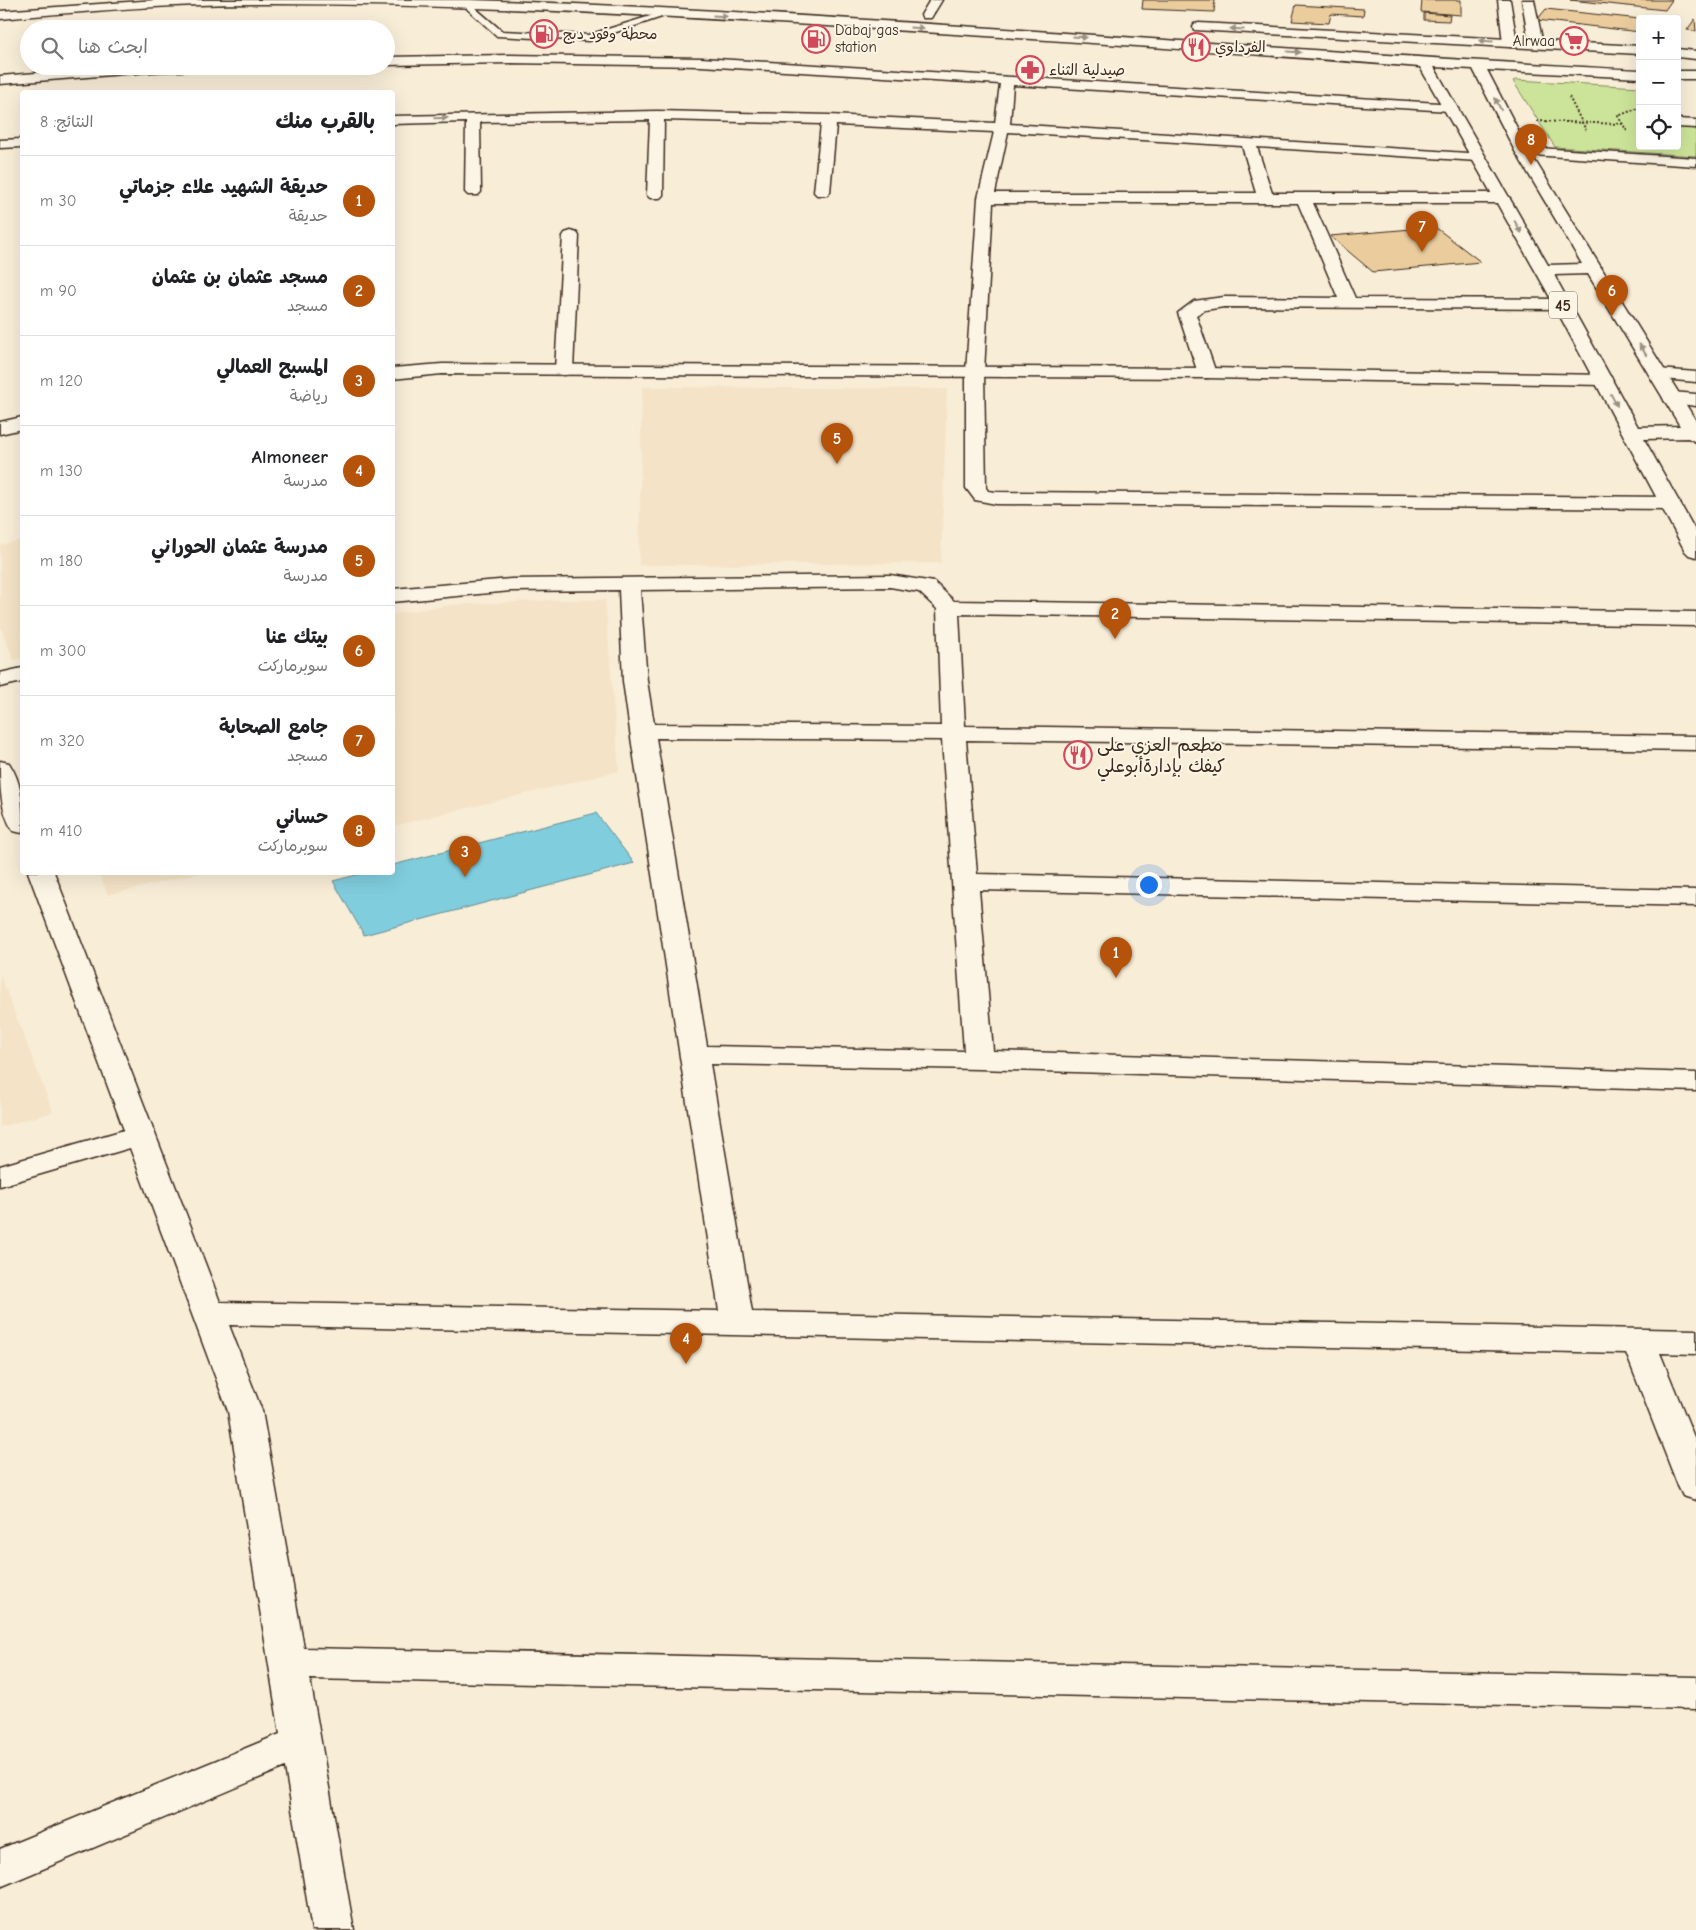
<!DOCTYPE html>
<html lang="ar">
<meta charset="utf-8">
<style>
:root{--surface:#fff;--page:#f2f2f2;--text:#202124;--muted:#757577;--line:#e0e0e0;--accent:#b45309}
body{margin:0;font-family:"Comic Neue","Playpen Sans Arabic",sans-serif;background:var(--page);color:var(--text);direction:rtl}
.controls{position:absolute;right:15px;top:15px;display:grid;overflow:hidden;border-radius:5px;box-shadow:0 5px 20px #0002}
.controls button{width:45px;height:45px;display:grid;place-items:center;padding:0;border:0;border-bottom:1px solid var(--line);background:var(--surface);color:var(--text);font:25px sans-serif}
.you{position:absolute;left:1148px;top:884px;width:18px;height:18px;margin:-12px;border:4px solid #fff;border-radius:50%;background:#1a73e8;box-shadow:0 0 0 8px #1a73e833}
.badge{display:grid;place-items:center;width:32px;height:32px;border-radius:50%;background:var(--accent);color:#fff;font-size:16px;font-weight:700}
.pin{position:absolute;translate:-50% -41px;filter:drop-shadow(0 1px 2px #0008)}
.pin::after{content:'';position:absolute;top:26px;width:18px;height:15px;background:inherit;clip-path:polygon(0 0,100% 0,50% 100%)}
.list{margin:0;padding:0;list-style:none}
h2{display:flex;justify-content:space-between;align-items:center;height:65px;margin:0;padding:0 20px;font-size:21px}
h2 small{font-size:16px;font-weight:400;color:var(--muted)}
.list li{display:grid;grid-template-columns:32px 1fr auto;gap:15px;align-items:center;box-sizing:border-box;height:90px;padding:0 20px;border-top:1px solid var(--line)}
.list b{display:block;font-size:19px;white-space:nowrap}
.list p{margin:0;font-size:16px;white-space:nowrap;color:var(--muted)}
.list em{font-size:16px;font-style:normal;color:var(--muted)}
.icon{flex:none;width:28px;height:28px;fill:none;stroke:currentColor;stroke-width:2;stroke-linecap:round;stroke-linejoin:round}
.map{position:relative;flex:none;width:1696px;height:1930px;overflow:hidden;direction:ltr}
.search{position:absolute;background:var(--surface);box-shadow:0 5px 20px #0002;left:20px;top:20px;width:375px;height:55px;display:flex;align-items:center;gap:12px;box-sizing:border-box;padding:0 18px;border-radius:28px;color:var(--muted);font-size:19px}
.panel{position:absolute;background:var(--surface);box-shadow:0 5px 20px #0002;left:20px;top:90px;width:375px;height:785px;border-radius:5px;direction:rtl}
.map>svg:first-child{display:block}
</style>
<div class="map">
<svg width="1696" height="1930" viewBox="0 0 1696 1930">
<rect width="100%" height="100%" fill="#f8edd7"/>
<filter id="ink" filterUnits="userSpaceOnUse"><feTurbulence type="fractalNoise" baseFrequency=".02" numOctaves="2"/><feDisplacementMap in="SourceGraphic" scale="10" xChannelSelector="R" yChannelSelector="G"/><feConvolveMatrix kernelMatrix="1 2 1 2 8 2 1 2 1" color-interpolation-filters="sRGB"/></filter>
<g filter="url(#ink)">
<path fill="#f4e3c6" d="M642,387L947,389L941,563L639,565Z
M22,540V658L14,660L0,626V545Z
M558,600H605L619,771L393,826V614L451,605Z
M99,873H199L108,895Z
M0,975L53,1112L0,1127Z"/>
<path fill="#cce499" stroke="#84875c" d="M1516,80L1640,87V146H1677V127L1696,129V156L1555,147L1513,81Z"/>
<path fill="#80cdde" stroke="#648c91" d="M596,813L634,863L364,935L333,881L364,873L392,872L393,865Z"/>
<path fill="#eacc9d" stroke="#3b2a1e" d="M1143,0H1215L1214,12L1142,9Z
M1422,0H1461V15L1421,12Z
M1570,0H1672L1665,10Z
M1296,5L1364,9L1363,16L1331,14L1329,23L1292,21Z
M1546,9L1640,19V32L1537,20Z
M1424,13L1450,15L1449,21L1424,20Z
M1695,19L1696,31L1687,30Z
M1435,227L1481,262L1373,272L1330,236Z"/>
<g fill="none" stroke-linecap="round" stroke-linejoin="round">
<defs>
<path id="lane" d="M467,1L502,31L588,35L667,11L674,13L589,41L497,36L464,6L463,4Z"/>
<path id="street" d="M930,0H942L931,18H923L921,15Z
M510,55L701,58L1455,104L1457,107L1455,110L1450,111L1013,85L1010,124L1483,154L1485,157L1483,160L1478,161L1257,147L1272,193H1502L1507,195L1510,198L1507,201L1502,203H1313L1355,298L1562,299L1568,300L1571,304L1568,308L1562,309L1224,307L1205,310L1196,315L1216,373L1213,377L1207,378L1201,377L1198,373L1178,313L1194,301L1224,297L1338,298L1298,203H993L984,372L986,488L988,491L996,492L1670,497L1677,499L1680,503L1677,507L1670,509L996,504L975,500L966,488V372L978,198L994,132L836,125L830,192L827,195H817L814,192L821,124L664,120L663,195L660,198H650L647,195L650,120L480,122L481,192L478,195H468L465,192L466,122L392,124V116L657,111L829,115L995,123L1000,84L701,66L510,63L386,65V57ZM1008,132L1242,146L1256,193H995Z
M121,66H208L201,70L149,72L0,84V76Z
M1677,119L1696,120V128L1677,127Z
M22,139V147L0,148V140Z
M571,231L577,233L579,236L573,370L570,374L564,375L558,374L555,370L563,236L565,233Z
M890,575L934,582L954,601L1696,612V626L959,614L965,726L1696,736V750L966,740L977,874L1696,890V906L979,890L993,1051L1696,1073V1091L979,1069L710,1064L752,1312L1696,1330V1354L1660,1353L1696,1442V1500L1683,1496L1678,1486L1626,1353L229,1325L262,1411L304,1648L1696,1677V1709L310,1679L354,1930H312L285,1767L0,1887V1849L280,1734L228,1411L130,1148L0,1186V1166L124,1130L28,872H54L220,1302L719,1311L630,731L623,681L619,590L511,591L392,602V589L511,579ZM890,587L919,592L937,609L941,726L654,724L647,681L640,590ZM656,738L942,740L964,1051L707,1046Z
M22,668V682L0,687V673Z
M0,761L9,763C24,785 22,808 22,833L13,831C0,810 0,786 0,761Z"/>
<path id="secondary" d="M1498,0H1510L1517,43L1515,46L1510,47L1503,43Z
M1522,0H1534L1543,44L1541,47H1531L1529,44Z
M1522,147L1696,158V166L1517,154L1515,151L1517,148Z
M442,364L1207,368L1604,375L1610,376L1613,380L1610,384L1604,385L1207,378L442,374L392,379V368Z
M1658,369L1696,372V382L1652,378L1649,374L1652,370Z
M1672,392L1696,394V406L1665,402L1663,398L1665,394Z
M22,417V429L0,434V422Z"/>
<path id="primary" d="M156,0C261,0 366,0 470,0C860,13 1250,50 1640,70V78L1487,70L1529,151L1696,421V442L1688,438L1644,439L1696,532V557L1689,555L1685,551L1545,288L1420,67C1206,50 993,36 778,23C609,13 440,4 271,4C181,3 90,11 0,19V11ZM1434,67L1473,69L1515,151L1582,264L1548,265ZM1588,274L1680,426L1638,427L1554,275Z
M1199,23L1640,46V54L1194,30L1193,27L1194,24Z
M1677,49L1696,51V59L1677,57Z
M1677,71H1696V79H1677Z"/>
</defs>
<use href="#lane" stroke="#3b2a1e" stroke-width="3"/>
<use href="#street" stroke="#3b2a1e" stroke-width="3"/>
<use href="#secondary" stroke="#3b2a1e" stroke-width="3"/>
<use href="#primary" stroke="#3b2a1e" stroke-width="3"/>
<path stroke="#3b2a1e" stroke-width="2" stroke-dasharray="2 2" stroke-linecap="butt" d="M1569,97L1586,130
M1537,121L1622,124
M1627,131L1618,116L1636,109L1640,110"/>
<use href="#lane" fill="#fcf5e5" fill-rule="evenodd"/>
<use href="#street" fill="#fcf5e5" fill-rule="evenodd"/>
<use href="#secondary" fill="#fcf5e5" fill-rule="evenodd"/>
<use href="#primary" fill="#fcf5e5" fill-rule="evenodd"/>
</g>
<defs><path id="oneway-solid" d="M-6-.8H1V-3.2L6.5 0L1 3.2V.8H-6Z" transform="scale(1.25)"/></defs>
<g fill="#9c9082">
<use href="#oneway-solid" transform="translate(720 16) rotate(3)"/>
<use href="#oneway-solid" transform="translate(917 28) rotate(3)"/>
<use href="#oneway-solid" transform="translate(1237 29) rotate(-177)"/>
<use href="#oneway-solid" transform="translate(1080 37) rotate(3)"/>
<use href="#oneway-solid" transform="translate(1486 41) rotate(-176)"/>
<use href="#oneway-solid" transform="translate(1294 52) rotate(4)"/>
<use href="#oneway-solid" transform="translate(1498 104) rotate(-117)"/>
<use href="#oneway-solid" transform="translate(441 118) rotate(-2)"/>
<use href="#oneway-solid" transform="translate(1518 227) rotate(60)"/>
<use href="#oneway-solid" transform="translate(1643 350) rotate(-122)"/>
<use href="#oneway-solid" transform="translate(1614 400) rotate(62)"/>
</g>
</g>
<defs>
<symbol id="fuel-ring" viewBox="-11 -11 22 22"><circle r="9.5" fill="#fcf5e5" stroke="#d1495b" stroke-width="1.5"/><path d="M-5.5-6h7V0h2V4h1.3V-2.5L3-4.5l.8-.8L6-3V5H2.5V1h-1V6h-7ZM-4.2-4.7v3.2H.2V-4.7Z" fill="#d1495b"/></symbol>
<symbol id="supermarket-ring" viewBox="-11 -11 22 22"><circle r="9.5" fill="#fcf5e5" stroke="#d1495b" stroke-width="1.5"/><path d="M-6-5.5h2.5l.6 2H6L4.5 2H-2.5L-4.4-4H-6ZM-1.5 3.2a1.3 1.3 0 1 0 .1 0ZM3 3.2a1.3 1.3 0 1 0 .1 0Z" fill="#d1495b"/></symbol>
<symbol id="restaurant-ring" viewBox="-11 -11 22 22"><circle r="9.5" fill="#fcf5e5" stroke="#d1495b" stroke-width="1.5"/><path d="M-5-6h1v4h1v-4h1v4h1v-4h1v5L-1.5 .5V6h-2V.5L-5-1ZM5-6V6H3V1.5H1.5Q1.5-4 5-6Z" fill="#d1495b"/></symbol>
<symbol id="pharmacy-ring" viewBox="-11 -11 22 22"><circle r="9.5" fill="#fcf5e5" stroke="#d1495b" stroke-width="1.5"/><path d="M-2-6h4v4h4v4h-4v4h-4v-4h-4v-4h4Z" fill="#d1495b"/></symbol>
</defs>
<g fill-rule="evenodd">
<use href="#fuel-ring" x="528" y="18" width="32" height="32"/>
<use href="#fuel-ring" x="800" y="23" width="32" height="32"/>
<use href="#supermarket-ring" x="1558" y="25" width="32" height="32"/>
<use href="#restaurant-ring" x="1180" y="31" width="32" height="32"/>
<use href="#pharmacy-ring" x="1014" y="54" width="32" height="32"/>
<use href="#restaurant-ring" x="1062" y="739" width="32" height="32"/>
</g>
<g text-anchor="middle" stroke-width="4" stroke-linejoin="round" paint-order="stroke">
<g font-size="15" fill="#3b2a1e" stroke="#fcf5e5" text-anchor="start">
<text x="835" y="35">Dabaj gas<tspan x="835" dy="17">station</tspan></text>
<text x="563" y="39">محطة وقود دبج</text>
<text x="1555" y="46" text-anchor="end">Alrwaa</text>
<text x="1215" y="52">الفرداوي</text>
<text x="1049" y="75">صيدلية الثناء</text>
</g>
<rect fill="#fcf5e5" stroke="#75675a" stroke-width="1" x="1549" y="291.5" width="28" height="27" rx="4"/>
<g font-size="16" font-weight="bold" fill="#3b2a1e">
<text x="1563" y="311">45</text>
</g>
<g font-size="18" fill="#3b2a1e" stroke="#fcf5e5" text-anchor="start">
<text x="1097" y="751">مطعم العزي على<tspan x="1097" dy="21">كيفك بإدارةأبوعلي</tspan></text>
</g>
</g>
</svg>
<div class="controls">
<button>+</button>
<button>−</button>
<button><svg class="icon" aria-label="locate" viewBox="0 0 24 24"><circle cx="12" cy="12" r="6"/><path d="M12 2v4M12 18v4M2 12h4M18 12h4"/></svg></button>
</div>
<div class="you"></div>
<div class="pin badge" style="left:1116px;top:978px">1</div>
<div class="pin badge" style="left:1115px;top:639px">2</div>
<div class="pin badge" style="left:465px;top:877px">3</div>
<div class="pin badge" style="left:686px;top:1364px">4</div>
<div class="pin badge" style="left:837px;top:464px">5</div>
<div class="pin badge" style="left:1612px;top:316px">6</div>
<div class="pin badge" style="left:1422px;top:252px">7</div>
<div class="pin badge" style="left:1531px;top:165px">8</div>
<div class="search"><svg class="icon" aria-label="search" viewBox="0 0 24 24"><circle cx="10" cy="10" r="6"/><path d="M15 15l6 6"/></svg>ابحث هنا</div>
<section class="panel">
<h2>بالقرب منك<small>النتائج: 8</small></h2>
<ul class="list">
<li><span class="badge">1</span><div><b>حديقة الشهيد علاء جزماتي</b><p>حديقة</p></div><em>30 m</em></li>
<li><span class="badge">2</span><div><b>مسجد عثمان بن عثمان</b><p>مسجد</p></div><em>90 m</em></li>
<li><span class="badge">3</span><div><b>المسبح العمالي</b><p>رياضة</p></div><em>120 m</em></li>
<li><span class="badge">4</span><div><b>Almoneer</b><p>مدرسة</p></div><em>130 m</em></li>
<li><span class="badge">5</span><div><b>مدرسة عثمان الحوراني</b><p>مدرسة</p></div><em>180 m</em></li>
<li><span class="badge">6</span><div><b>بيتك عنا</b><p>سوبرماركت</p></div><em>300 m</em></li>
<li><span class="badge">7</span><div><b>جامع الصحابة</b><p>مسجد</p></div><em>320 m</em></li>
<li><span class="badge">8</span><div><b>حساني</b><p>سوبرماركت</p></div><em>410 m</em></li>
</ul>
</section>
</div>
